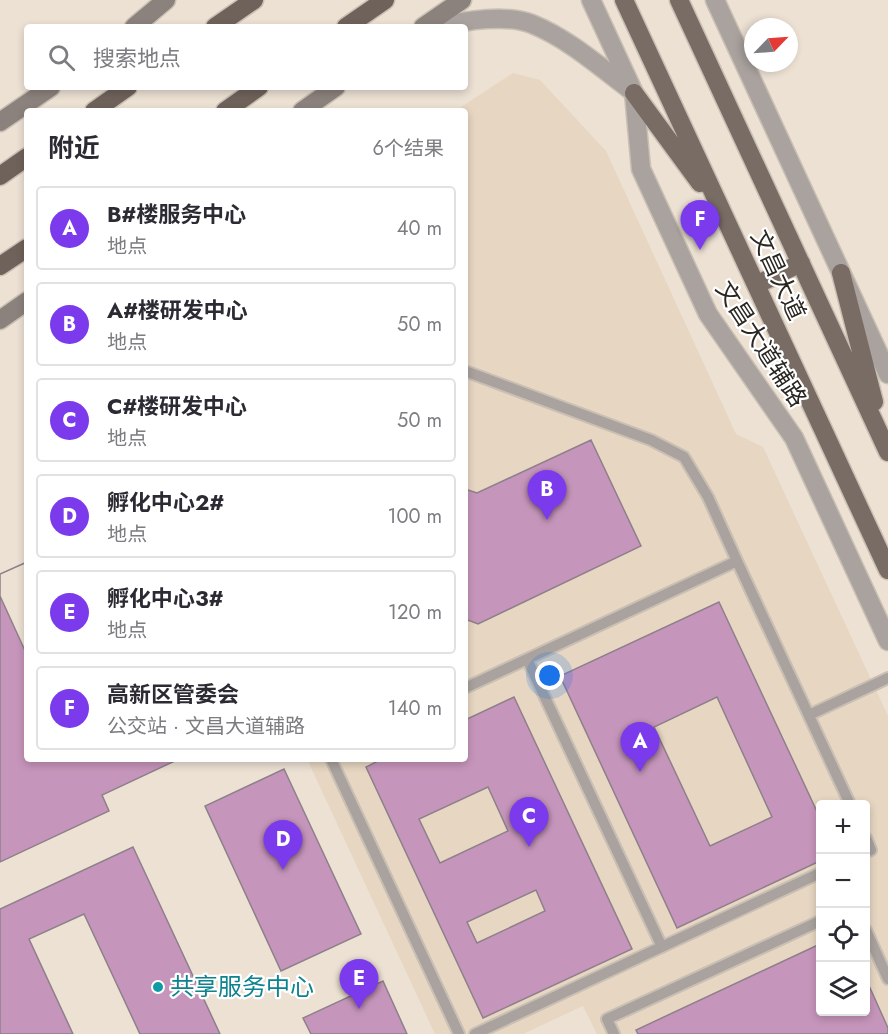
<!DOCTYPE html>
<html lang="zh">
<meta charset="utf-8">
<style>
:root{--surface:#fff;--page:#f2f2f3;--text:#2b2b33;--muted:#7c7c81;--line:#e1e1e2;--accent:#7c3aed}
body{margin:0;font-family:Jost,"Noto Sans SC",sans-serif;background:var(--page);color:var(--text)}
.controls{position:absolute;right:18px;bottom:18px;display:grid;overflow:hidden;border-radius:6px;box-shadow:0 3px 9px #0003}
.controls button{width:54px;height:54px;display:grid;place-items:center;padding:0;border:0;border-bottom:2px solid var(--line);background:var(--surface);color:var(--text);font:30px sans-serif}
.compass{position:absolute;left:744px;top:18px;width:54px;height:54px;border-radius:50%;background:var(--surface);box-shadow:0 3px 9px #0003;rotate:65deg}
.you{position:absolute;left:550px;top:676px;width:21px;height:21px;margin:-15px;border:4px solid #fff;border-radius:50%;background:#1a73e8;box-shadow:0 0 0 9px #1a73e833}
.badge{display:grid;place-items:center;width:39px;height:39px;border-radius:50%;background:var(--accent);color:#fff;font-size:20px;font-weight:700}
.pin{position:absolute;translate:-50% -50px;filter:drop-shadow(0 2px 3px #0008)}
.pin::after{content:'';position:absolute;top:32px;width:21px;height:18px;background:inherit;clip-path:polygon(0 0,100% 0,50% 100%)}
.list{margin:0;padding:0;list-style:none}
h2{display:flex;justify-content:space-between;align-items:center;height:78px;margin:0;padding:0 24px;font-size:26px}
h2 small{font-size:20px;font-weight:400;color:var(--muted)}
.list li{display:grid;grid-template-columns:39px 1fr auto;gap:18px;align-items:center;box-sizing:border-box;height:84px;margin:0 12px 12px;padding:0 12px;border:2px solid var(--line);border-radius:6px}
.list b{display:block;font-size:22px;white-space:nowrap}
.list p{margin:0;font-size:20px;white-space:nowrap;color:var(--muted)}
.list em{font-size:20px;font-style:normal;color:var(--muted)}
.icon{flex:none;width:33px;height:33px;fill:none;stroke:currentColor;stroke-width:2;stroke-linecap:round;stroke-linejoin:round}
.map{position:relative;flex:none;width:888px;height:1034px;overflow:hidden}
.search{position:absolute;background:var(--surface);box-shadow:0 3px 9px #0003;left:24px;top:24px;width:444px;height:66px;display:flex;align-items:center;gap:15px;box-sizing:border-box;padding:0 21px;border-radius:6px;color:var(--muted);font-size:22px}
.panel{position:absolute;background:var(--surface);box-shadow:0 3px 9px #0003;left:24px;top:108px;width:444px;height:654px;border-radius:6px}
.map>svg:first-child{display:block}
</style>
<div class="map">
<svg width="888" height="1034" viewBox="0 0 888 1034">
<rect width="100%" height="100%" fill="#ece1d3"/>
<path fill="#e6d6c2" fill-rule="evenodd" d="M513,73L540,80L606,151L736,434L763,447L888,716V1034H597L583,1006L523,1034H435L307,759H465V111H455ZM820,804H866V1012H820Z"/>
<path fill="#c695bb" stroke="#8d808a" stroke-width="1.5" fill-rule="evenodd" d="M591,440L641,546L478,624L465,619V489L477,493Z
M27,562V759H179L102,795L109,811L0,862V574Z
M27,562V655L0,596V574Z
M719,602L820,818V861L677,928L560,676ZM717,697L772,817L710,846L654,727Z
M514,697L632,949L483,1018L366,767L382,759H465V720ZM488,787L508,831L440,863L419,819ZM536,890L545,911L477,943L467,922Z
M284,769L361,934L281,971L205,806Z
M133,847L220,1034H140L84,914L29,939L73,1034H0V909Z
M820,944V1012H866V979L888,1028V1034H638L636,1030Z
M383,981L407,1034H311L303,1018Z"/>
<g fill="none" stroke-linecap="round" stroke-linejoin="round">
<defs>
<path id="service" d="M465,371L651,440L684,457L708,497L737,561L465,688
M737,561L850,804
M527,659L662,947
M809,715L888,678
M331,759L459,1034
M866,838L871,850L866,852
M866,930L888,979
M475,1034L820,873
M614,1034L607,1019L820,921"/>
<path id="tertiary" d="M591,0L634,93L641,169L708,314L794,438L888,641
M715,0L888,374
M440,27C465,20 507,14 532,24C569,39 600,67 632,91"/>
<path id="secondary" d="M134,27L166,0
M423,27L462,0
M302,111L336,87
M0,122L51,87
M0,320L27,301"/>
<path id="primary" d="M624,0L888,570
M679,0L888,452
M634,93L700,183
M841,273L874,402
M756,285L801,263"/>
<path id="trunk" d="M215,27L254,0
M346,27L385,0
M94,111L128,87
M225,111L259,87
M0,176L27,157
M0,266L27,248"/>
</defs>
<use href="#service" stroke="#c9bfb3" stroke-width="14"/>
<use href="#tertiary" stroke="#c9bfb3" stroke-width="21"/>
<use href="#secondary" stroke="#c9bfb3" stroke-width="21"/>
<use href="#primary" stroke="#c9bfb3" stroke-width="21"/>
<use href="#trunk" stroke="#c9bfb3" stroke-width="21"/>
<use href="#service" stroke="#a9a29e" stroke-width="10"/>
<use href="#tertiary" stroke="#a9a29e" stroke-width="18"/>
<use href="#secondary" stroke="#8c827d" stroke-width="18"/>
<use href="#primary" stroke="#786c65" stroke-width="18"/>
<use href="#trunk" stroke="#6f625b" stroke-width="18"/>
</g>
<circle fill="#0f9aa8" stroke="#fff" stroke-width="2" cx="158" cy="987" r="6"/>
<g text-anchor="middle" stroke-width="4.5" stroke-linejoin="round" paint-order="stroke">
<g font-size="24" fill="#2a2621" stroke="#fff">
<text transform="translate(778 275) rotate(65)" y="8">文昌大道</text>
<text transform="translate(761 344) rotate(57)" y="8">文昌大道辅路</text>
</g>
<g font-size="24" fill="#0d838f" stroke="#fff" text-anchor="start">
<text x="170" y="995">共享服务中心</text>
</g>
</g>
</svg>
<div class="controls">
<button>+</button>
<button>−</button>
<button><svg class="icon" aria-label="locate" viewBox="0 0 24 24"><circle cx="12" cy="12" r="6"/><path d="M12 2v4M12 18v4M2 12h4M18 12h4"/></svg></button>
<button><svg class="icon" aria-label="layers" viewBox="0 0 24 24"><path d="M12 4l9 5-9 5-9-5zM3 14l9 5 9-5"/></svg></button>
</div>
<svg class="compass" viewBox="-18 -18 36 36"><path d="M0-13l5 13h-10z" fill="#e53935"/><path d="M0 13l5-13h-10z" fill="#7c7c81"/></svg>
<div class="you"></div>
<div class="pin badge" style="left:640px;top:772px">A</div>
<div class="pin badge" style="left:547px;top:520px">B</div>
<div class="pin badge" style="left:529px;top:847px">C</div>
<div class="pin badge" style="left:283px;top:870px">D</div>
<div class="pin badge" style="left:359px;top:1009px">E</div>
<div class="pin badge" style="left:700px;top:250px">F</div>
<div class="search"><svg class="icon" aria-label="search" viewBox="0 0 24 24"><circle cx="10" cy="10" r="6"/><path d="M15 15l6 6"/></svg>搜索地点</div>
<section class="panel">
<h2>附近<small>6个结果</small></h2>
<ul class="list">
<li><span class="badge">A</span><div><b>B#楼服务中心</b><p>地点</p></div><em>40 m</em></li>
<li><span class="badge">B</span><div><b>A#楼研发中心</b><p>地点</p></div><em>50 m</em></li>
<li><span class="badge">C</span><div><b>C#楼研发中心</b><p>地点</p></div><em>50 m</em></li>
<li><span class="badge">D</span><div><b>孵化中心2#</b><p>地点</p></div><em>100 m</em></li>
<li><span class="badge">E</span><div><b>孵化中心3#</b><p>地点</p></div><em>120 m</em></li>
<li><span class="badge">F</span><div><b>高新区管委会</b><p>公交站 · 文昌大道辅路</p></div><em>140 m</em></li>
</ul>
</section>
</div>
